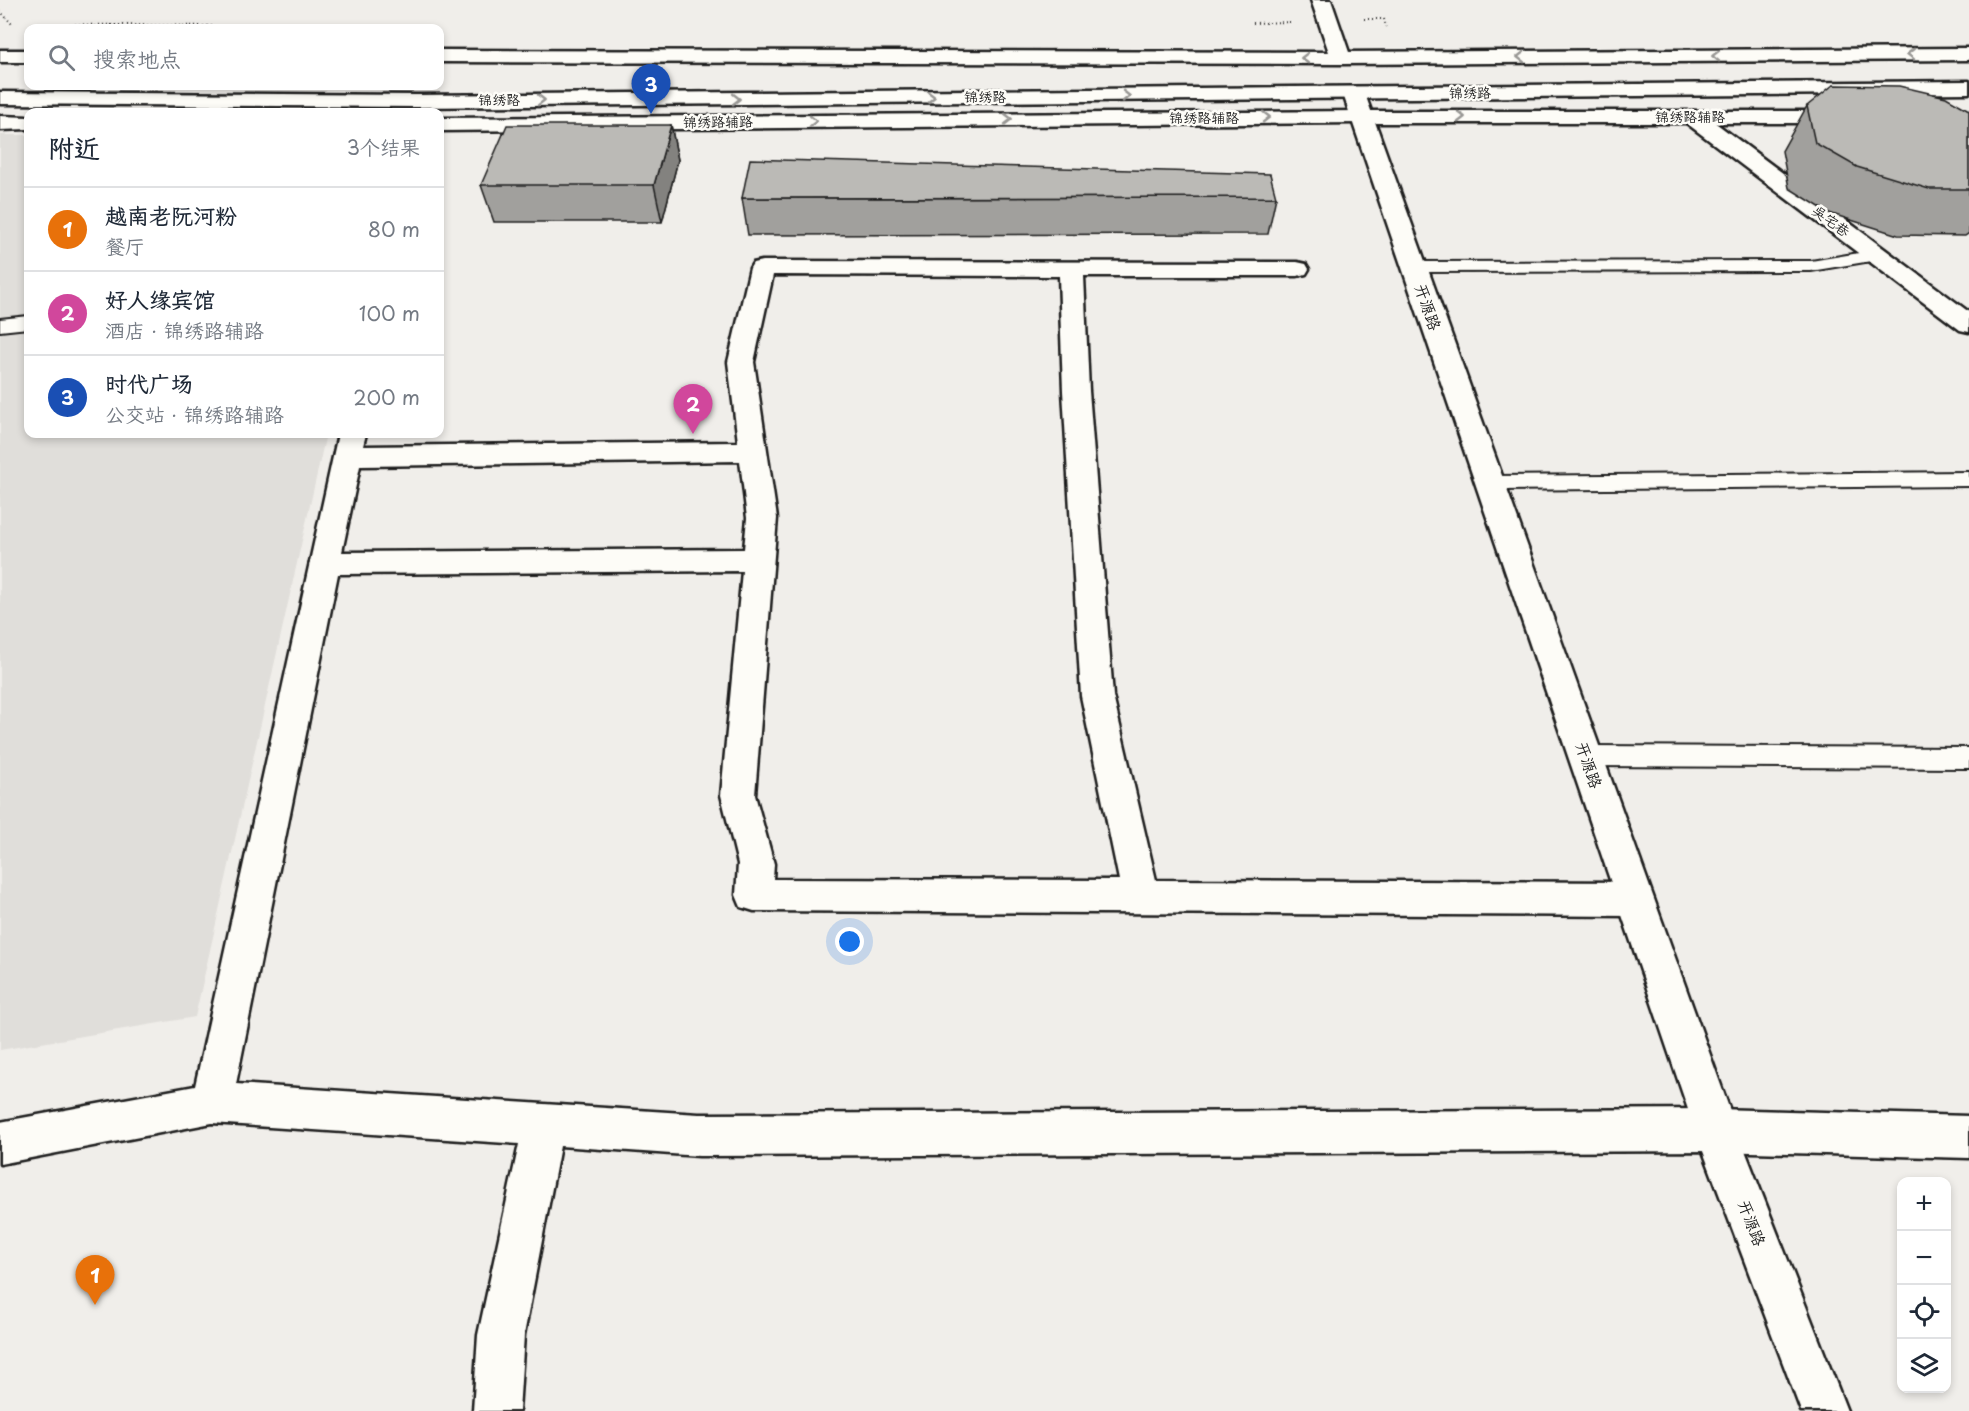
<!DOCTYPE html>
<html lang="zh">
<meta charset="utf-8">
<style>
:root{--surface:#fff;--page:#f6f6f7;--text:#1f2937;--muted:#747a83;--line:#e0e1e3;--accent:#d93025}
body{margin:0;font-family:"Playpen Sans","LXGW WenKai TC",sans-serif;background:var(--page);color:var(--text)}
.controls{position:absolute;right:18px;bottom:18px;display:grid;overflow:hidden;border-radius:12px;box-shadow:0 3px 9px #0003}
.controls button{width:54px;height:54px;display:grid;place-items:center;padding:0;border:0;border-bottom:2px solid var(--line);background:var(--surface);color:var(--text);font:30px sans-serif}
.you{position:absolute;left:850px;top:942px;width:21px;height:21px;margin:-15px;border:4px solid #fff;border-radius:50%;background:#1a73e8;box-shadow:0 0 0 9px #1a73e833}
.badge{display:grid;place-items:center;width:39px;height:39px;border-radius:50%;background:var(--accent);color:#fff;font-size:20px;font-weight:700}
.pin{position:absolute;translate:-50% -50px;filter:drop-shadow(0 2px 3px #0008)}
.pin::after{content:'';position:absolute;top:32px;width:21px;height:18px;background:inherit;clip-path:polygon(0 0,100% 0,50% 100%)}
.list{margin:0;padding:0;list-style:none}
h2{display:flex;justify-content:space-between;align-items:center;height:78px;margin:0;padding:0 24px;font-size:26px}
h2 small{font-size:20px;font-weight:400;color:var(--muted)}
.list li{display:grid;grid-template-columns:39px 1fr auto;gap:18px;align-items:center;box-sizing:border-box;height:84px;padding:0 24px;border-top:2px solid var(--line)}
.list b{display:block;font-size:22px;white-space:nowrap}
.list p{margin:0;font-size:20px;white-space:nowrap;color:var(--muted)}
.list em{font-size:20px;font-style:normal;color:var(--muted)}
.icon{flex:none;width:33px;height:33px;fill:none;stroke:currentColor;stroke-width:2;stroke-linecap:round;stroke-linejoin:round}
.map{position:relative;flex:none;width:1969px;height:1411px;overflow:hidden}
.search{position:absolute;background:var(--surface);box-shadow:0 3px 9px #0003;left:24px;top:24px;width:420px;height:66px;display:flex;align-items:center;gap:15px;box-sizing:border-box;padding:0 21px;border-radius:12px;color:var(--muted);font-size:22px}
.panel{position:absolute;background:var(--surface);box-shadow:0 3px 9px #0003;left:24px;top:108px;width:420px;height:330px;border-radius:12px}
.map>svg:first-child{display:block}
</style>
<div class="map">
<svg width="1969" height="1411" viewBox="0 0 1969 1411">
<rect width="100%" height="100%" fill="#f0eeea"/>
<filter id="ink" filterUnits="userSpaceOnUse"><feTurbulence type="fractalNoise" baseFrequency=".0167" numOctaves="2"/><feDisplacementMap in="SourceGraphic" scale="12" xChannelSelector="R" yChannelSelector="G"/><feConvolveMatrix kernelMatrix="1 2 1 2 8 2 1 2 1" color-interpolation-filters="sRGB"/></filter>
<g filter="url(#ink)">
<path fill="#e0deda" d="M0,135H28V434H326L195,1017L0,1050Z"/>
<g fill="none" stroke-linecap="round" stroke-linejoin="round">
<defs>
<path id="service" d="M1877,250L1886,255L1883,259L1811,271L1414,272L1405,267L1414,262L1811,261Z
M28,316V328L0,331V319Z
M1969,472V486L1490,490L1483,488L1480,483L1483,478L1490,476Z
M1586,746L1969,748V768L1586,766L1577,763L1574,756L1577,749Z"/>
<path id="minor" d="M1362,111H1845L1853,112L1856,117L1853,122L1845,123H1362L440,131V118Z
M0,116L28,117V129L0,130Z
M762,261L1297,262L1306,264L1309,269L1306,274L1297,276H1084L1089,391L1113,696L1156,880L1635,882L1648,887L1653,899L1648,911L1635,916L754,911L741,907L736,895L738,864L721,795L742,571L338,574L236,1084L699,1114L1716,1109L1969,1116V1158L1716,1151L699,1156L560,1146L524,1335L519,1411H473L478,1335L519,1144L212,1123L0,1164V1122L195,1086L338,434H366L363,446L738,442L728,362L750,268L753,263ZM773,275L1059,276L1063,391L1081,696L1119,880L773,879L774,864L755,795L777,518L754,362ZM740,461L747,518L744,549L342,552L360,466Z"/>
<path id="tertiary" d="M1311,0H1331L1351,58L1348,62H1334L1331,58Z
M1354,88L1361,90L1365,94L1737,1130L1847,1411H1801L1695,1130L1343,94L1347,90Z
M1693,111L1701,112L1969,312V332L1960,330L1685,122L1682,117L1685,112Z"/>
<path id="primary" d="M1969,48V60L1341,64L440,62V50L1341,52Z
M0,50H28V62H0Z
M1969,81V93L417,107L0,104V92L417,95Z"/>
</defs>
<use href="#service" stroke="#1c1c1c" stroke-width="4"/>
<use href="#minor" stroke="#1c1c1c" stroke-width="5"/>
<use href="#tertiary" stroke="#1c1c1c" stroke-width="5"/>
<use href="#primary" stroke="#1c1c1c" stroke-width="5"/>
<path stroke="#1c1c1c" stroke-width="2" stroke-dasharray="1 3" stroke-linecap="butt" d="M0,11L12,24
M1364,19H1384L1386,27
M1253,23L1291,22
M31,24L386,28
M402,28H427"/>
<use href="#service" fill="#fdfcf7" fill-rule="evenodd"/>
<use href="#minor" fill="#fdfcf7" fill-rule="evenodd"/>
<use href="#tertiary" fill="#fdfcf7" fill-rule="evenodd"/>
<use href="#primary" fill="#fdfcf7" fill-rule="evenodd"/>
</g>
<path fill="#a1a09d" stroke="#1c1c1c" stroke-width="1.5" d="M1807,106L1969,110V233L1965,236L1898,235L1829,213L1789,188L1782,151Z
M671,125L678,160L662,222H494L481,185Z
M1276,197L1268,234L748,235L742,198Z"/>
<path fill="#83827f" stroke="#1c1c1c" stroke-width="1.5" d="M671,125L678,160L662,222L654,185Z"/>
<path fill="#bbbab6" stroke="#1c1c1c" stroke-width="1.5" d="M1833,85L1899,86L1946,97L1969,110V189H1929L1857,167L1815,143L1807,106Z
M507,125H671L654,185H481Z
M750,159L1270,174L1276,197L742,198Z"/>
<defs><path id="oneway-chevron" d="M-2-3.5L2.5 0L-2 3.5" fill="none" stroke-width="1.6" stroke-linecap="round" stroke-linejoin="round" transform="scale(1.5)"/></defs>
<g stroke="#989794">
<use href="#oneway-chevron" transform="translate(1911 54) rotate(180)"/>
<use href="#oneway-chevron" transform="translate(1716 56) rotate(180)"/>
<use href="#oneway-chevron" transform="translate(1521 57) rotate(180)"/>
<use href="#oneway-chevron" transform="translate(1305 58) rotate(-180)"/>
<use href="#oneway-chevron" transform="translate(1126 96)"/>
<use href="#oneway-chevron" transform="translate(931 97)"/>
<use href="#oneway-chevron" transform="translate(736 99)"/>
<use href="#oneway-chevron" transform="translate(541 100)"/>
<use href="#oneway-chevron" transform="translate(1266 117)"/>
<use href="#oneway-chevron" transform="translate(1461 117)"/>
<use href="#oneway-chevron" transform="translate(1008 119)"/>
<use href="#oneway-chevron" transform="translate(813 121)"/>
</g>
</g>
<g text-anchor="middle" stroke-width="5" stroke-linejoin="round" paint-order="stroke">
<g font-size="14" fill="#1c1c1c" stroke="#fdfcf7">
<text transform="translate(1470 93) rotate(-1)" y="5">锦绣路</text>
<text x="985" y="102">锦绣路</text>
<text x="499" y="105">锦绣路</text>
<text x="1690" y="122">锦绣路辅路</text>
<text x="1204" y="123">锦绣路辅路</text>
<text transform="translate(718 122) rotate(-1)" y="5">锦绣路辅路</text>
<text transform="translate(1831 221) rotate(36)" y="5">吴宅巷</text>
</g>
<g font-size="16" fill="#1c1c1c" stroke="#fdfcf7">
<text transform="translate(1428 307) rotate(71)" y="6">开源路</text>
<text transform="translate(1589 765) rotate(71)" y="6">开源路</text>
<text transform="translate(1752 1223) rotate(69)" y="6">开源路</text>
</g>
</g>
</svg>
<div class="controls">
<button>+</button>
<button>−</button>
<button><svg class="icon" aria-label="locate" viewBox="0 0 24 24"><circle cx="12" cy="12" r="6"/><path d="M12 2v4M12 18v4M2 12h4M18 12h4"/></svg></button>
<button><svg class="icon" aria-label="layers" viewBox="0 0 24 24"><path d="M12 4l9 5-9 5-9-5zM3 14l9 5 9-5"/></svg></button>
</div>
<div class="you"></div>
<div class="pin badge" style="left:95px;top:1305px;background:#e8710a">1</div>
<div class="pin badge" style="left:693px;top:434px;background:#d1479c">2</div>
<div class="pin badge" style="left:651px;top:114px;background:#1a4fb4">3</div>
<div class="search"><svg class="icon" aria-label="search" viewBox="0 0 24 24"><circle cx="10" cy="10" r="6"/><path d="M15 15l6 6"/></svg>搜索地点</div>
<section class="panel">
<h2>附近<small>3个结果</small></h2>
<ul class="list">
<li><span class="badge" style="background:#e8710a">1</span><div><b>越南老阮河粉</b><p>餐厅</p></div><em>80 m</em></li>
<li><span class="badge" style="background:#d1479c">2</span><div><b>好人缘宾馆</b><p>酒店 · 锦绣路辅路</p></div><em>100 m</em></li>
<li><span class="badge" style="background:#1a4fb4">3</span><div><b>时代广场</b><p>公交站 · 锦绣路辅路</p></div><em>200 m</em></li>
</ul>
</section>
</div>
